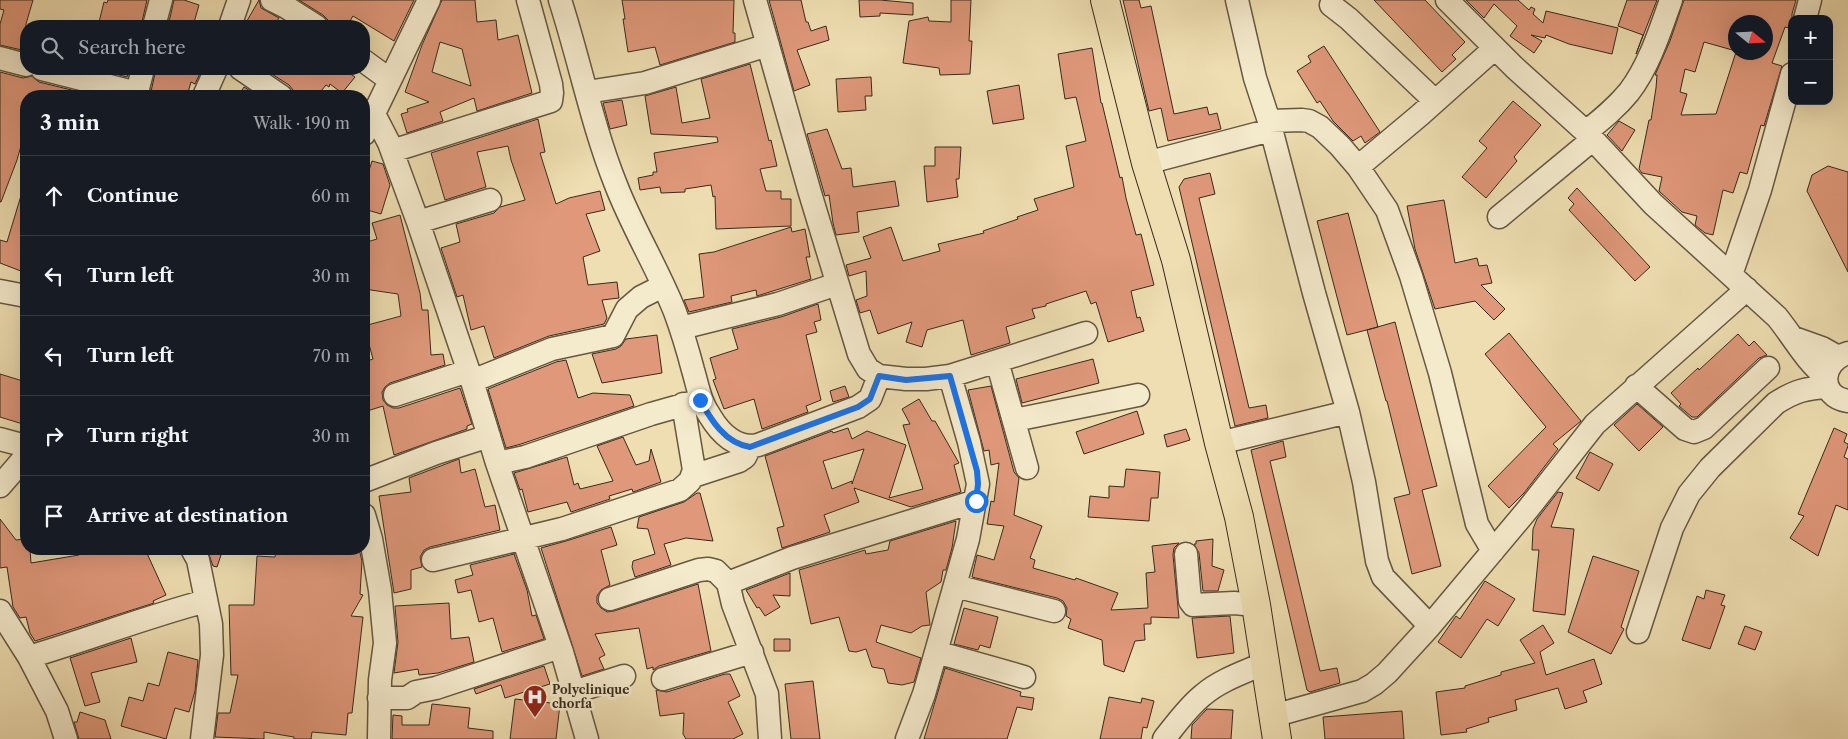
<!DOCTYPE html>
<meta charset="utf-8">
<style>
:root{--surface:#171b24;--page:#20242c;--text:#f1f3f6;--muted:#9ea1a6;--line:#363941}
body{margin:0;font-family:"Libre Caslon Text",serif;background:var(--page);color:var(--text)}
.controls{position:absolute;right:15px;top:15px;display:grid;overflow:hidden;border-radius:10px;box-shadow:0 5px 20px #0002}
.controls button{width:45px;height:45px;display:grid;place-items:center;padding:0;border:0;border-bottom:1px solid var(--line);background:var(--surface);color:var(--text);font:25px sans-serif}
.compass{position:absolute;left:1728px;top:15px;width:45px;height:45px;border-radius:50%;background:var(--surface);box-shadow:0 5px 20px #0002;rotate:108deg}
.stop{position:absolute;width:15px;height:15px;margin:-11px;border:4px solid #1a73e8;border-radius:50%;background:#fff}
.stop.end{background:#1a73e8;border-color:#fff;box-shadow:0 1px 5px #0008}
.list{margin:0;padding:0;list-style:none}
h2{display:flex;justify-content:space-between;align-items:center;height:65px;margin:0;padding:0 20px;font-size:21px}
h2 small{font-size:16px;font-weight:400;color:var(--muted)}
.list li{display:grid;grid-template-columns:32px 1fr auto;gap:15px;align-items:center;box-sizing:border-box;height:80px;padding:0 20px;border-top:1px solid var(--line)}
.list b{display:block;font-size:19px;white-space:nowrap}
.list em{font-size:16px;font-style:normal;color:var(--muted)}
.icon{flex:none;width:28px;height:28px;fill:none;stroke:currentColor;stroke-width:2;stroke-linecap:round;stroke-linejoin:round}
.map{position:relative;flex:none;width:1848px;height:739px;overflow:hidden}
.search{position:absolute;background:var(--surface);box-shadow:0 5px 20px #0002;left:20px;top:20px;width:350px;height:55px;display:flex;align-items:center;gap:12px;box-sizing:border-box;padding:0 18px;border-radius:20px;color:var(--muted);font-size:19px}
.panel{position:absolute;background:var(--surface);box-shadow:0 5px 20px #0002;left:20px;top:90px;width:350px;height:465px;border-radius:20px}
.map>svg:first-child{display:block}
</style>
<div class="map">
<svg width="1848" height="739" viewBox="0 0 1848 739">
<rect width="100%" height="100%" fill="#eedeb1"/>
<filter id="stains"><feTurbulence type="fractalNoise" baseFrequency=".004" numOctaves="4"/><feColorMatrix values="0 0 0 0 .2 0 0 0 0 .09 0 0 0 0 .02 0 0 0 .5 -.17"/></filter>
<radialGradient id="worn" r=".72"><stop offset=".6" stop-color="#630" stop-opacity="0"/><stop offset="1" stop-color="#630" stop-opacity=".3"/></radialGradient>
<path fill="#df987a" stroke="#372a1d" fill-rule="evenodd" d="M0,0H33L26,24V51L0,45V24L4,10L0,9Z
M108,0H147L141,26H98L104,2L107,3Z
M174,0H184L199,5L193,26H182L169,22Z
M259,0L261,8L279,18L274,26H244Z
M299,0H414L394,41L353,16L347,26H329L328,20L323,15Z
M442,0H475L477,22L496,20L498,40L518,35L532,93L477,111L474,98L440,112L443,121L407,133L401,114L408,112L407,109L429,102L405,92L422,45ZM440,42L462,49L471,86L432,72Z
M622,0H734L733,33H735V42L660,65L655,47L628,52L623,19H625Z
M769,0H801L806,22H808L811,31L826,26L829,40L797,50L810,85L794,91Z
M859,0H880L913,3V15L880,13V16L860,17Z
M951,0H971L969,41H972L970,74L940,75L939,68L903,63L909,21L928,17L929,21L951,22Z
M1123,0H1139L1141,8L1151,6L1174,114L1207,107L1209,115L1217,113L1221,129L1168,141L1161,108L1149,111Z
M1374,0H1425L1465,42L1452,55L1456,59L1442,72Z
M1466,0H1518L1529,10L1531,7L1535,9L1533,14L1543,23L1546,11L1618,28L1612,54L1569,44L1546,35L1545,38L1531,35L1542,41L1534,53L1510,36L1517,26L1494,4L1484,18Z
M1627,0H1657L1636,54L1643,35L1618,26Z
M1684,0H1796L1792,14V29L1785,27L1772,63L1782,66L1764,126L1761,125L1747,174L1740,172L1733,193L1723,190L1713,235L1705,233L1695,225L1697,216L1682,212L1659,191L1662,177L1642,173L1639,169L1649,120H1651L1656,88L1657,75H1655L1670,41ZM1736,22H1766V52H1736L1716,114L1681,115L1687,94L1680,92L1685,69L1695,72L1704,42L1736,51Z
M1324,46L1380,132L1365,143L1361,136L1353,141L1333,121L1320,101L1317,103L1297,71L1311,62L1308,56Z
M1092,48L1101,103H1102L1120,178L1122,177L1126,198L1136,235L1141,234L1154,285L1131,291L1137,318L1140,317L1144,331L1108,342L1096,302L1091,304L1086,291L1046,304V306L1032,309L1035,318L1006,327L1010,343L971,355L963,320L927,330L922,347L906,342L912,322L878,334L870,310L860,313L856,300L867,296L866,271L849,276L846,265L871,258L863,237L891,227L903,261L940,251L938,244L984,233L983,231L1018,219L1017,217L1038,210L1034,199L1074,187L1066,146L1086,141L1076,97L1065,99L1058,54Z
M750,64L769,141L771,140L777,166L760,169L766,191H781V199H791V226L716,229L715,196L713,197L711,185L685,189V192L661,193L660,187L640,190L638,178L653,175V172H657L654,153L718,142L717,137L651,134L645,96L676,87L682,123L710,118L701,79Z
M95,69H130L127,77Z
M156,69H202L195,84L191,82L187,96H150Z
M264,69H343L355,77L342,93L330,84L329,87L326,85L317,96H294L293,90L289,85Z
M0,72L23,78L32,76L39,82L96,96H26V128L17,160L1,202H0Z
M871,77L872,96H865L866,110L838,112L836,79Z
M1019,85L1024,119L993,124L987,91Z
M244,87L258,96H238Z
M622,100L627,125L610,129L603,103Z
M1513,101L1541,125L1514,157L1517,161L1486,198L1462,177L1487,148L1479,141Z
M538,119L545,152L540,153L556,204L569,198L600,191L605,210L586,214L600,251L583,257L588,285L617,282L619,298L602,300L607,318L604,324L549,336L494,358L484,326L471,330L463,295L457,297L441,248L460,242L456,224L494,213L500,207L525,200L511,160L508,146L477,152L486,187L445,200L431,153Z
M1619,121L1635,130L1622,151L1607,135Z
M827,129L842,169L851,168L853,187L895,181L899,206L857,212L859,232L836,235L833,223L829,195L825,196L807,134Z
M935,147H961L959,179H956L958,197L927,202L924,166H935Z
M372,161L383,164L390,185L381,214L364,209V186Z
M1828,166L1848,172V272L1807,191L1812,175Z
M1210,173L1215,194L1199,198L1249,408L1266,405L1268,418L1235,426L1179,187L1184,179Z
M1577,188L1650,267L1635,281L1569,210L1574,204L1568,198Z
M23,189H26V273L0,263V240L7,242Z
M1444,200L1455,263L1477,258L1479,266L1487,265L1492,283L1481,285L1505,309L1494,320L1475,301L1435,309L1415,249L1407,206Z
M1348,213L1378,327L1347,335L1317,221Z
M400,215L420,293L422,310H428L431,355L443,354L445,365L390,383L385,387L382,392L383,400L387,405L393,408H399L460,388L472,424L467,426V429L394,455L383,406L364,412V362L373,359L364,326L401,316L398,294L364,289V256L367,242L377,239L372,223Z
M791,227L792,232L805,229L810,257H806L811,279L757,296L756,290L731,296L732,302L689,312L684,300L704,297L699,254L714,252Z
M818,304L821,320L814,322L817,332L806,335L821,400L806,406L808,412L762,429L754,399L724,409L713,380L716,379L710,358L738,349L732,329L781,317Z
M1395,322L1437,486L1422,490L1441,566L1412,574L1394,498L1410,494L1387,401H1386L1367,330Z
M1509,333L1581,421L1553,444L1558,449L1524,493L1509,508L1488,486L1546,427L1485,354Z
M1738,334L1749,346L1754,341L1767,355L1759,358L1697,417H1692L1679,406L1681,404L1671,393L1698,368L1699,370Z
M657,335L662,373L602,383L592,354L616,349L621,346L626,339Z
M1093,359L1099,383L1022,403L1016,379Z
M566,360L578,398L593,393L630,395L634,406L521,444L506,448L488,389L556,362Z
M0,374L26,382V425L0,417Z
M845,386L849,397L833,402L830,391Z
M991,386L1014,472L1019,478L1014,515L1042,526L1030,558L1035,560L1033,568L1075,580L1076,578L1118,593L1111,610L1148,608L1146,573L1155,572L1152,546L1179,543L1174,548L1173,555L1179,618L1151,617V624H1144L1145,640L1135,641L1124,672L1104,665L1102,640L1068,628L1071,619L1066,616L1067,608L1063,601L1057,598L972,577L977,555L994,560L1004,526L987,524L991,501L994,502L999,463L991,465L989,450L984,451L968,390Z
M919,399L932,421H935L959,463L954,465L961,492L911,507L854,488L859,502L824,515L830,532L782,548L777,528L784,526L765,456L832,431L833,433L848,428L852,439L867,431L906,445L889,498L923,489L903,425L910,424L902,409ZM864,449L852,484V481L832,489L823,461Z
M1637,404L1663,427L1639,451L1614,425Z
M1137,411L1144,434L1084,454L1076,432Z
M1834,428L1847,434L1844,442L1848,444V446L1844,457L1848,459V510L1836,505L1818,556L1790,538L1804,516L1798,514Z
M1186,429L1190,440L1167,447L1164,435Z
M623,437L636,465L649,461L651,449L661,482L633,492L632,489L609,496L610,499L571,512L567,502L528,512L522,489L520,490L514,473L567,457L574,485L578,483L580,489L613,481L597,446Z
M1283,441L1286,457L1270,461L1320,671L1337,668L1340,683L1310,692L1307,690L1251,450Z
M1590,452L1613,464L1599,491L1576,478Z
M459,459L461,473L475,469L485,507L495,505L500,530L430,547L424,550L420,557L422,567L411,570V589L394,593L379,496L411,492L409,478Z
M1126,469L1160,472L1158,498H1151L1149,521L1088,517L1090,496L1109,498V486L1124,487Z
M1558,492L1563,493L1551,527L1574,529L1565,615L1533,611L1539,550H1532L1533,529L1537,519Z
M697,493H700L713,541L686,538L664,544L671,565L635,577L632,567L633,561L655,554L648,529L637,528L639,517L684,502Z
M0,519L16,540L26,539V549H30L31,563L79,555V553L108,552L106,549H145L166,595L153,601L154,603L35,641L30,633L26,617L20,618L13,607L7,567L0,568Z
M956,521L952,548L946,570H943L941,582L926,592L930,625L922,626L911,633L881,625L876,642L921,658L914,682L902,685L888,683L884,669L872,667L866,649L856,652L849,651L839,617L811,624L799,570L865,550L866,554L888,550L890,541Z
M611,527L617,545L601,550L610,585L601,590L597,596V603L601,608L607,612L614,611L698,584L711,651L659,666L653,670V667L647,669L639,628L595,634L605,655L599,658L604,669L582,676L541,548L566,541Z
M1213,539L1212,566L1224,570L1218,591H1203L1199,553L1194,544H1196V541Z
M207,549L221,555L217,567L213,566Z
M276,549H359L362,561L360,594L363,595L351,616L363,617L352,713H348L346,735L312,732L311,739H294V737L264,732V739L215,737L218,713H230L238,675H231L229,605H254L257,556L275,557Z
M514,554L527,590L532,616L536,615L544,639L502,652L493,618L479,622L471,590L458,593L455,580L473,575L470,565Z
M1593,556L1639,571L1621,627L1624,629L1611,654L1568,632Z
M790,573V596L773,595L780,607L765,616L759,607L757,608L746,590Z
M1485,581L1515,599L1498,626L1487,619L1461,658L1438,642L1456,616L1460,619Z
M1706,590L1725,595L1721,605L1725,606L1710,649L1682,640L1697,596L1704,599Z
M449,603L451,639L469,637L474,662L438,673L419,675L418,669L394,673L398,642L395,606Z
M964,608L998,617L990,648L980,645L978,650L954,644Z
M1230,616L1234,653L1197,658L1192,618Z
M1543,625L1554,643L1540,652L1546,675L1594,659L1602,684L1583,691L1587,702L1565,709L1558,688L1515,700L1517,710L1488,718L1489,722L1466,729L1467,732L1441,735L1436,692L1465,688V686L1501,675V672L1535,663L1520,640Z
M1745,626L1762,632L1755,650L1738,644Z
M131,638L137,662L91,673L100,702L85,706L70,658Z
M774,639H790V651H774Z
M168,652L198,660L195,691L189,712L175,708L166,739L121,726L129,697L143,701L148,683L159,686Z
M544,666L550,684L505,698L501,685L476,694L474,689Z
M945,668L1021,692L1020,696L1034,698L1032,710L1017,707L1007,739H924Z
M725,674H730L740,696L728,702L743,734L733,739H686L683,734L684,713L660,716L656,690L667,692Z
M813,681L820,739H791L785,684Z
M1109,697L1141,703L1142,698L1154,701L1147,728L1143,727L1141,739H1100Z
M515,699L560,704L556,739H510Z
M432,704L470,708L468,728L493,731V739H392L393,715L402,716V725H429Z
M1207,709L1233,710L1231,739H1191L1192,725Z
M1402,711L1404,739H1325L1323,717Z
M80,712L105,720L111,739H79L74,722H77Z"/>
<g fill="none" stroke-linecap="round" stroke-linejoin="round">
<defs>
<path id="minor" d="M272,0L286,7L316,26
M560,0C580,62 592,125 616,185C633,229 658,269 675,312C682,331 688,351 693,370C698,387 700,402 710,416C720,433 737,450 758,445L858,407L870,399L879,376
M755,0L810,193L859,354L868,369L879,376L906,379H926L950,376L1086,333
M1237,0L1255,78L1269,121L1314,293L1348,412L1364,482L1377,561L1383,577L1430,626
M1447,0L1514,67L1586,132L1653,204L1777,317C1794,338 1805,360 1826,377
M1331,5L1349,19L1435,101
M1805,19L1810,0
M154,26L161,0
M230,26L239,0
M0,58L26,65
M364,61L390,80
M42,69L137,93
M241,69L281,96
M587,92L645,83L768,45
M136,96L143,69
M204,96L216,69
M374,114L389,143L418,222L472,381L497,463L562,652L587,739
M1269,121L1302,120L1309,121L1320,127L1340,146L1358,167L1387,210L1411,276L1440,373L1477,524L1493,551
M1586,132C1601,120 1616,108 1629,92C1649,66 1660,31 1671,0
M364,134L429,0
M392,151L551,101L552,93L551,84L528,0
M1146,163L1271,130
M1358,167L1420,115L1495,48
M1499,217L1592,140
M418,222L490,200
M1731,275L1760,190L1792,74
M0,291L26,296
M681,328L778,304L837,284
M1794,338L1822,348L1838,357
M1848,353C1820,361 1818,397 1848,401
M997,361L1027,468
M472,381L552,349L613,336L627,309L641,297L663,286
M1636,386L1685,429L1694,432L1704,428L1768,368
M395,395L468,371
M1015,420L1138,395
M0,439L26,446
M1219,443L1348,412
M497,463L525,457L651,414L697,401
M693,476L739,461L745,457L750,447
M364,481L436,453L489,436
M0,486L26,456
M364,515L371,539L380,590L385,643L380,680L379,739
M192,549L198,560L211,624L212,655L202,739
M1186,554L1190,601L1193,605L1234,603L1256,605
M433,560L562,529L680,490L690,481L694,470L683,404
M728,583L792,558L976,501
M955,586L1054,611
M610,599L699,570L708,569L716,571L728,583L733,604L767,694L770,739
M0,611L29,657L57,711L66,739
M1638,632L1672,528L1689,494L1710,468L1776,403C1795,391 1806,388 1828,387
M936,652L1024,677
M29,657C89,639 146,617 206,601
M663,679L752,652
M574,692L624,676
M379,698H407L416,692L436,688L560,647
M1273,716L1362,691L1374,684L1387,673L1430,626L1528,509L1595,424L1747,289
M907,739L924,694L936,652L968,539L978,484L969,442L950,376
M1164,739C1176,724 1188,707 1203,695C1220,680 1245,672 1265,663"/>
<path id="major" d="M1105,0L1146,163L1176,260L1219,443L1239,517L1256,605L1277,739"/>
</defs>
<use href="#minor" stroke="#655742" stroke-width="25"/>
<use href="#major" stroke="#372a1d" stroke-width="30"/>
<use href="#minor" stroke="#f4eacc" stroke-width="22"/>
<use href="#major" stroke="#eedeb1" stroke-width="28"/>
</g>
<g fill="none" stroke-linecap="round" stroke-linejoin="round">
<path stroke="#1a73e8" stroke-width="6" d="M700,400C711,420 725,443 750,447L858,407L870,399L879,376L906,380L950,376L977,471L978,484L976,501"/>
</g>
<defs>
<symbol id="hospital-pin" viewBox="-11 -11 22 30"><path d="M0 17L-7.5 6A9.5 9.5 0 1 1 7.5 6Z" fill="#8f2418" stroke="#f4eacc"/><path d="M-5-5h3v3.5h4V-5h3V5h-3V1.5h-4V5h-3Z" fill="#fff"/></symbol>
</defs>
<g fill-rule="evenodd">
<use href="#hospital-pin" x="521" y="683" width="28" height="38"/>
</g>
<g text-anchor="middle" stroke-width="5" stroke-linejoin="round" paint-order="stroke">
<g font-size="12" font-weight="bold" fill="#372a1d" stroke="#f4eacc" text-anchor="start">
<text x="552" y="694">Polyclinique<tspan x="552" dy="14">chorfa</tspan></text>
</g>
</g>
<rect width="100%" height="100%" filter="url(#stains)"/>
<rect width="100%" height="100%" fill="url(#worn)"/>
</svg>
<div class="controls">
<button>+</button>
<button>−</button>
</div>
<svg class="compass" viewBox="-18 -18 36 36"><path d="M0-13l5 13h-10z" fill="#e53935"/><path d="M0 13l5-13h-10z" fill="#9ea1a6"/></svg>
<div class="stop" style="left:976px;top:501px"></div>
<div class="stop end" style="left:700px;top:400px"></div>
<div class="search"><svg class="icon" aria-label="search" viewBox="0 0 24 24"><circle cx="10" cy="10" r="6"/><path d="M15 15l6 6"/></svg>Search here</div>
<section class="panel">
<h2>3 min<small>Walk · 190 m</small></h2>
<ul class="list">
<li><svg class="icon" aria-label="ahead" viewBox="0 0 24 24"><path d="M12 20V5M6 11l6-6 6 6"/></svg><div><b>Continue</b></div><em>60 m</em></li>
<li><svg class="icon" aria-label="left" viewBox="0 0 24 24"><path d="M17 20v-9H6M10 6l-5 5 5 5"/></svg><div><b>Turn left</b></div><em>30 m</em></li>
<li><svg class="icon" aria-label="left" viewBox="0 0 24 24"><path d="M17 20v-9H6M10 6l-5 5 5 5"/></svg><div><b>Turn left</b></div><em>70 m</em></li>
<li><svg class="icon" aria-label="right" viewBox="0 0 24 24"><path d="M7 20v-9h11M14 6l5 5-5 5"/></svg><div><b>Turn right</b></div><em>30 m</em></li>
<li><svg class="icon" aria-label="arrive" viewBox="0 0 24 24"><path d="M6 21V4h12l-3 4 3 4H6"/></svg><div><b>Arrive at destination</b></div></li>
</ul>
</section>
</div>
